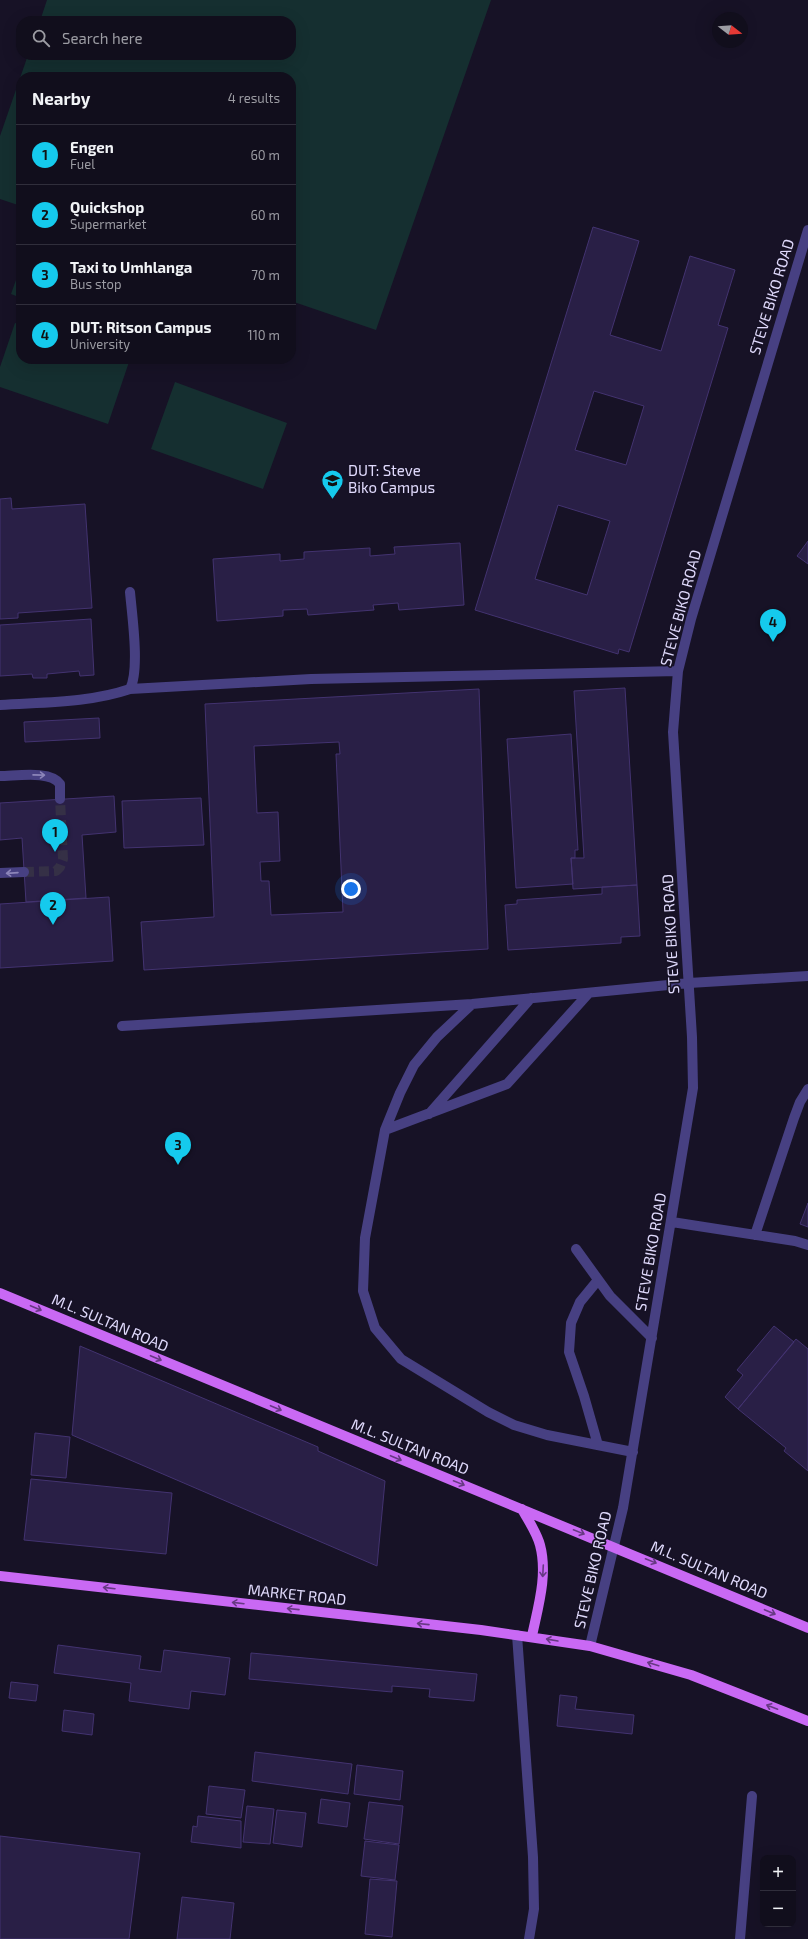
<!DOCTYPE html>
<meta charset="utf-8">
<style>
:root{--surface:#110e1c;--page:#1e1c29;--text:#f1f3f6;--muted:#9c9ca3;--line:#302e3b;--accent:#15caed}
body{margin:0;font-family:"Exo 2",sans-serif;background:var(--page);color:var(--text)}
.controls{position:absolute;right:12px;bottom:12px;display:grid;overflow:hidden;border-radius:8px;box-shadow:0 4px 16px #0002}
.controls button{width:36px;height:36px;display:grid;place-items:center;padding:0;border:0;border-bottom:1px solid var(--line);background:var(--surface);color:var(--text);font:20px sans-serif}
.compass{position:absolute;left:712px;top:12px;width:36px;height:36px;border-radius:50%;background:var(--surface);box-shadow:0 4px 16px #0002;rotate:107deg}
.you{position:absolute;left:351px;top:889px;width:14px;height:14px;margin:-10px;border:3px solid #fff;border-radius:50%;background:#1a73e8;box-shadow:0 0 0 6px #1a73e833}
.badge{display:grid;place-items:center;width:26px;height:26px;border-radius:50%;background:var(--accent);color:#111;font-size:13px;font-weight:700}
.pin{position:absolute;translate:-50% -33px;filter:drop-shadow(0 1px 2px #0008)}
.pin::after{content:'';position:absolute;top:21px;width:14px;height:12px;background:inherit;clip-path:polygon(0 0,100% 0,50% 100%)}
.list{margin:0;padding:0;list-style:none}
h2{display:flex;justify-content:space-between;align-items:center;height:52px;margin:0;padding:0 16px;font-size:17px}
h2 small{font-size:13px;font-weight:400;color:var(--muted)}
.list li{display:grid;grid-template-columns:26px 1fr auto;gap:12px;align-items:center;box-sizing:border-box;height:60px;padding:0 16px;border-top:1px solid var(--line)}
.list b{display:block;font-size:15px;white-space:nowrap}
.list p{margin:0;font-size:13px;white-space:nowrap;color:var(--muted)}
.list em{font-size:13px;font-style:normal;color:var(--muted)}
.icon{flex:none;width:22px;height:22px;fill:none;stroke:currentColor;stroke-width:2;stroke-linecap:round;stroke-linejoin:round}
.map{position:relative;flex:none;width:808px;height:1939px;overflow:hidden}
.search{position:absolute;background:var(--surface);box-shadow:0 4px 16px #0002;left:16px;top:16px;width:280px;height:44px;display:flex;align-items:center;gap:10px;box-sizing:border-box;padding:0 14px;border-radius:16px;color:var(--muted);font-size:15px}
.panel{position:absolute;background:var(--surface);box-shadow:0 4px 16px #0002;left:16px;top:72px;width:280px;height:292px;border-radius:16px}
.map>svg:first-child{display:block}
</style>
<div class="map">
<svg width="808" height="1939" viewBox="0 0 808 1939">
<rect width="100%" height="100%" fill="#171226"/>
<path fill="#152f30" d="M47,0H491L376,330L291,301V77H21V206L0,199V136L28,55H291V21H40Z
M21,266V298L11,294Z
M15,323L21,325V359H121L129,362L108,424L0,387V367Z
M175,382L287,423L263,489L151,449Z"/>
<path fill="#291f46" stroke="#433370" fill-rule="evenodd" d="M593,227L639,241L610,335L661,351L690,256L735,270L718,325L728,328L629,652L619,649L618,654L475,610ZM594,391L644,406L626,465L575,450ZM558,505L610,521L587,595L535,579Z
M11,498L12,509L85,504L92,608L18,613V618L0,619V499Z
M808,541V564L797,556Z
M460,543L464,605L399,610L398,603L373,605L374,610L308,615L307,609L283,610V616L217,621L213,559L280,554V561L304,559V552L370,548V556L395,554L394,547Z
M91,619L94,675L80,676L79,671L47,674V678H33L32,674L0,676V625Z
M625,688L637,885L573,889L571,858H584L574,691Z
M479,689L488,949L144,970L141,922L214,917L205,704ZM339,742L340,754H336L343,912L271,915L269,881H261L260,862L280,861L278,812L257,813L254,746Z
M99,718L100,738L25,742L24,722Z
M571,734L578,850H575V858H571L573,884L516,888L507,739Z
M114,796L116,832L82,835L86,898L26,902L22,838L0,840V803Z
M201,798L204,845L124,848L122,801Z
M637,885L640,936L621,937V943L508,950L505,905L517,904V900L602,894V887Z
M109,897L113,961L0,968V904Z
M808,1203V1227L800,1224Z
M774,1326L794,1342L738,1409L725,1397L743,1375L737,1370Z
M796,1339L808,1349V1471L784,1451L786,1448L738,1409Z
M80,1346L318,1447V1451L385,1481L377,1566L72,1435Z
M35,1433L70,1437L66,1478L31,1475Z
M31,1479L172,1493L166,1554L24,1540Z
M58,1645L141,1656L139,1669L161,1672L164,1650L230,1658L225,1695L191,1691L189,1709L129,1701L131,1683L54,1673Z
M251,1653L477,1674L474,1701L429,1697L430,1689L392,1686V1692L249,1679Z
M11,1682L38,1685L36,1701L9,1698Z
M560,1695L577,1697L575,1709L634,1715L632,1734L557,1726Z
M64,1710L94,1714L92,1735L62,1731Z
M255,1752L352,1764L348,1794L252,1781Z
M357,1765L403,1771L400,1800L354,1794Z
M209,1786L245,1790L241,1818L206,1814Z
M321,1799L350,1803L347,1827L318,1823Z
M369,1802L403,1806L399,1844L364,1839Z
M247,1806L274,1809L270,1844L243,1842Z
M277,1810L306,1813L302,1847L273,1843Z
M198,1816L241,1821V1848L191,1842L193,1826L197,1827Z
M0,1836L140,1853L129,1939H0Z
M365,1841L399,1845L395,1880L361,1876Z
M370,1879L397,1881L392,1937L365,1934Z
M182,1897L234,1903L230,1939H177Z"/>
<g fill="none" stroke-linecap="round" stroke-linejoin="round">
<path stroke="#353046" stroke-width="10" stroke-dasharray="10 5" stroke-linecap="butt" d="M24,872L56,871L60,867L63,859L60,799"/>
<path stroke="#474082" stroke-width="10" d="M130,689L311,679L678,671
M0,705C43,702 89,703 130,689C140,670 132,615 130,592
M0,776C16,776 51,770 60,784V799
M0,873L24,872
M472,1004L437,1037L414,1065L400,1093L385,1130L365,1238L363,1291L375,1328L401,1359L488,1412L514,1425L547,1435L633,1452
M122,1026L472,1004L689,983L808,976
M429,1114L531,998
M385,1130L507,1084L588,994
M672,1222L795,1241L808,1245
M755,1235L794,1118L800,1102L808,1089
M576,1249L610,1296L652,1338
M598,1445L584,1396L569,1352L571,1323L580,1302L598,1280
M517,1635L533,1857L534,1909L529,1939
M590,1646L623,1508L693,1088L692,1037L673,732L678,671L691,619L808,230
M740,1939L752,1796"/>
<path stroke="#c969f4" stroke-width="10" d="M0,1293L808,1628
M522,1509C528,1520 537,1533 540,1545C548,1575 538,1607 532,1636
M0,1576L481,1630L590,1646L691,1675L808,1721"/>
</g>
<defs><path id="oneway-shaft" d="M-6 0H5M1.5-3L5.5 0L1.5 3" fill="none" stroke-width="1.6" stroke-linecap="round" stroke-linejoin="round"/></defs>
<g stroke="#8c85b9">
<use href="#oneway-shaft" transform="translate(39 775) rotate(1)"/>
<use href="#oneway-shaft" transform="translate(12 873) rotate(176)"/>
</g>
<g stroke="#673983">
<use href="#oneway-shaft" transform="translate(36 1308) rotate(23)"/>
<use href="#oneway-shaft" transform="translate(156 1358) rotate(23)"/>
<use href="#oneway-shaft" transform="translate(276 1408) rotate(23)"/>
<use href="#oneway-shaft" transform="translate(396 1458) rotate(23)"/>
<use href="#oneway-shaft" transform="translate(459 1483) rotate(22)"/>
<use href="#oneway-shaft" transform="translate(579 1532) rotate(22)"/>
<use href="#oneway-shaft" transform="translate(651 1561) rotate(22)"/>
<use href="#oneway-shaft" transform="translate(543 1571) rotate(93)"/>
<use href="#oneway-shaft" transform="translate(109 1588) rotate(-173)"/>
<use href="#oneway-shaft" transform="translate(238 1603) rotate(-173)"/>
<use href="#oneway-shaft" transform="translate(293 1609) rotate(-174)"/>
<use href="#oneway-shaft" transform="translate(770 1612) rotate(23)"/>
<use href="#oneway-shaft" transform="translate(423 1624) rotate(-174)"/>
<use href="#oneway-shaft" transform="translate(552 1640) rotate(-170)"/>
<use href="#oneway-shaft" transform="translate(653 1664) rotate(-163)"/>
<use href="#oneway-shaft" transform="translate(772 1707) rotate(-159)"/>
</g>
<defs>
<symbol id="university-pin" viewBox="-11 -11 22 30"><path d="M0 17L-7.5 6A9.5 9.5 0 1 1 7.5 6Z" fill="#15caed" stroke="#171226"/><path d="M0-5L7-2L0 1L-7-2ZM-4 1L0 2.5L4 1V4Q0 6-4 4Z" fill="#111"/></symbol>
</defs>
<g fill-rule="evenodd">
<use href="#university-pin" x="320" y="468" width="25" height="34"/>
</g>
<g text-anchor="middle" stroke-width="3.5" stroke-linejoin="round" paint-order="stroke">
<g font-size="15" fill="#e0dafc" stroke="#171226">
<text transform="translate(772 297) rotate(-73)" y="5">STEVE BIKO ROAD</text>
<text transform="translate(681 608) rotate(-75)" y="5">STEVE BIKO ROAD</text>
<text transform="translate(671 934) rotate(-93)" y="5">STEVE BIKO ROAD</text>
<text transform="translate(651 1252) rotate(-80)" y="5">STEVE BIKO ROAD</text>
<text transform="translate(110 1323) rotate(23)" y="5">M.L. SULTAN ROAD</text>
<text transform="translate(410 1447) rotate(22)" y="5">M.L. SULTAN ROAD</text>
<text transform="translate(593 1570) rotate(-77)" y="5">STEVE BIKO ROAD</text>
<text transform="translate(709 1570) rotate(23)" y="5">M.L. SULTAN ROAD</text>
<text transform="translate(297 1595) rotate(6)" y="5">MARKET ROAD</text>
</g>
<g font-size="15" fill="#e0dafc" stroke="#171226" text-anchor="start">
<text x="348" y="476">DUT: Steve<tspan x="348" dy="17">Biko Campus</tspan></text>
</g>
</g>
</svg>
<div class="controls">
<button>+</button>
<button>−</button>
</div>
<svg class="compass" viewBox="-18 -18 36 36"><path d="M0-13l5 13h-10z" fill="#e53935"/><path d="M0 13l5-13h-10z" fill="#9c9ca3"/></svg>
<div class="you"></div>
<div class="pin badge" style="left:55px;top:852px">1</div>
<div class="pin badge" style="left:53px;top:925px">2</div>
<div class="pin badge" style="left:178px;top:1165px">3</div>
<div class="pin badge" style="left:773px;top:642px">4</div>
<div class="search"><svg class="icon" aria-label="search" viewBox="0 0 24 24"><circle cx="10" cy="10" r="6"/><path d="M15 15l6 6"/></svg>Search here</div>
<section class="panel">
<h2>Nearby<small>4 results</small></h2>
<ul class="list">
<li><span class="badge">1</span><div><b>Engen</b><p>Fuel</p></div><em>60 m</em></li>
<li><span class="badge">2</span><div><b>Quickshop</b><p>Supermarket</p></div><em>60 m</em></li>
<li><span class="badge">3</span><div><b>Taxi to Umhlanga</b><p>Bus stop</p></div><em>70 m</em></li>
<li><span class="badge">4</span><div><b>DUT: Ritson Campus</b><p>University</p></div><em>110 m</em></li>
</ul>
</section>
</div>
